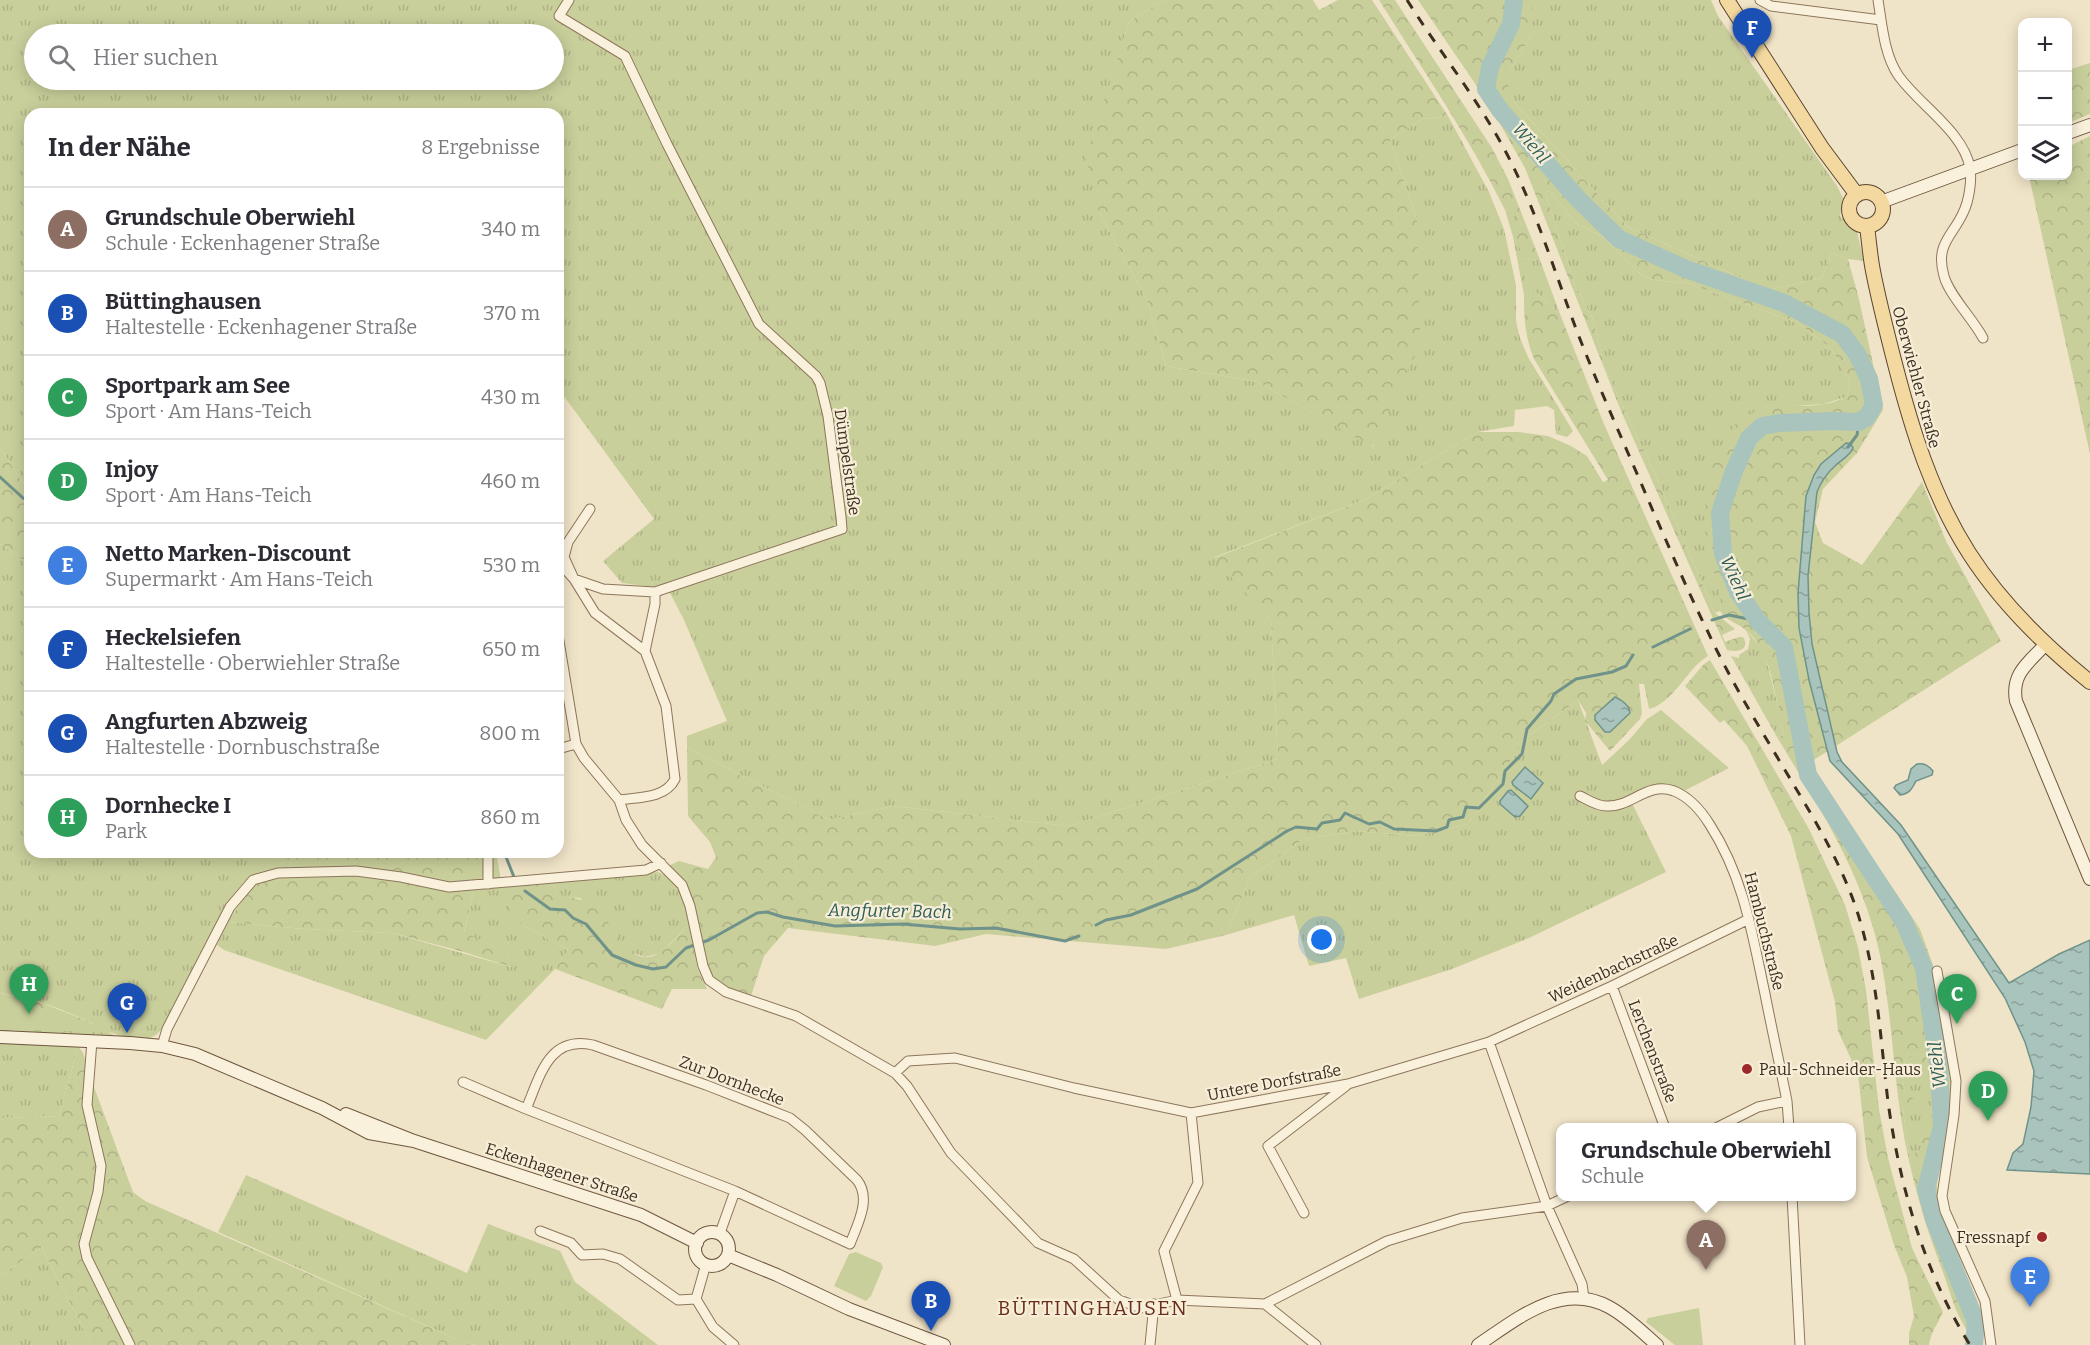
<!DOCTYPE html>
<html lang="de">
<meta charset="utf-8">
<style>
:root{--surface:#fff;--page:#f2f2f3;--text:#2b2b33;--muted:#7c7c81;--line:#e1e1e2;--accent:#b45309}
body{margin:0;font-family:Bitter,serif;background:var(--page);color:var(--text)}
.controls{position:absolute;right:18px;top:18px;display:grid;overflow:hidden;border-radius:12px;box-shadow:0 3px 15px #0003}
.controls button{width:54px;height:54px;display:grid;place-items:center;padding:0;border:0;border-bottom:2px solid var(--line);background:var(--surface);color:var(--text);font:30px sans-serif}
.you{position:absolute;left:1322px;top:940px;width:21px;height:21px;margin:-15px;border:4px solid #fff;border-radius:50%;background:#1a73e8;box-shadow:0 0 0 9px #1a73e833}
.badge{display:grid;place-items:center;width:39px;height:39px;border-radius:50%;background:var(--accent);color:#fff;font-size:20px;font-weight:700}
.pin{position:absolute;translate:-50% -50px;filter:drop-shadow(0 2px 3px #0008)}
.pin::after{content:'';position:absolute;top:32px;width:21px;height:18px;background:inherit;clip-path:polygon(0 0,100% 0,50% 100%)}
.popup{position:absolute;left:1556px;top:1123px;width:300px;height:78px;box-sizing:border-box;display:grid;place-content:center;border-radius:12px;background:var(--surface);filter:drop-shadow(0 2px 4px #0005);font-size:20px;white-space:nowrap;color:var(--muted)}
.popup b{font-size:22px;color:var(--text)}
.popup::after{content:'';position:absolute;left:50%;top:100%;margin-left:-12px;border:12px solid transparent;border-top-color:var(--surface)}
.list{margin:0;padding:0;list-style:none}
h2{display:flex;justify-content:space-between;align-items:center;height:78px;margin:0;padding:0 24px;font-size:26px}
h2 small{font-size:20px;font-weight:400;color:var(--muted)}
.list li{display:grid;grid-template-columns:39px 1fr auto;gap:18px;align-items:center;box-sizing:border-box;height:84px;padding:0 24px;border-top:2px solid var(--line)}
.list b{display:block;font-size:22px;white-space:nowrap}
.list p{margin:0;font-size:20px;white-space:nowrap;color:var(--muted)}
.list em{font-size:20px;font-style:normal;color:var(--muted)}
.icon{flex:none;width:33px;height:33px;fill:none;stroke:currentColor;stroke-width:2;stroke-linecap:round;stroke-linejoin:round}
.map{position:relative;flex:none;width:2090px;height:1345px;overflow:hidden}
.search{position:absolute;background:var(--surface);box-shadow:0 3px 15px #0003;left:24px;top:24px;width:540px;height:66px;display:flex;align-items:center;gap:15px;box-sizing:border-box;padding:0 21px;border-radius:33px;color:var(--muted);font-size:22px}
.panel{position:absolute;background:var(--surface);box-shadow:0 3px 15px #0003;left:24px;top:108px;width:540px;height:750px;border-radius:18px}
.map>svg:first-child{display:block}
</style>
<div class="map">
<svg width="2090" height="1345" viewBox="0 0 2090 1345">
<defs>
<pattern id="grass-tufts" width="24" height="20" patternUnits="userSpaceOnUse" patternTransform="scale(1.5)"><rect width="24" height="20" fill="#c9cf9b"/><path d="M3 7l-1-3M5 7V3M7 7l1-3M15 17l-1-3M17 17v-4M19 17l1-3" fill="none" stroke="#aeb285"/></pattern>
<pattern id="forest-crowns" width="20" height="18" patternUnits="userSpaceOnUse" patternTransform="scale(1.5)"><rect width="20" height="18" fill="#c9cf9b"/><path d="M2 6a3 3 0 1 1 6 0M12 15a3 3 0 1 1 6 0" fill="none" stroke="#aeb285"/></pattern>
<pattern id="water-ripples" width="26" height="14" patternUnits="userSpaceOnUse" patternTransform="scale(1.5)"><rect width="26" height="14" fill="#a9c4bc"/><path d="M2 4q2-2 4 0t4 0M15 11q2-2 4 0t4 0" fill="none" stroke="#8ba098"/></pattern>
</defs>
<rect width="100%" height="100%" fill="#f0e4c8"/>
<path fill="url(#grass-tufts)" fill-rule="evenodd" d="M0,0H1164L1129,22L1115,67L1098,210L1147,300L1166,366L1258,382L1373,447L1417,220L1390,140L1422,119L1448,116L1489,192L1504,229L1516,285V321L1520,338L1528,357L1573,431L1567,437L1556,434L1554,410L1547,406L1515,410L1514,426L1477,432L1366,499L1215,557L1271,621L1278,759L1069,826L893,806L829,820L687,748V736L727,721L684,620L668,589L622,583L603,561L654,519L558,388V114H30V489L20,479L0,447ZM34,34H554V80H34Z
M1533,0H1711L1718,16L1837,186L1843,198L1840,216L1857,232L1864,261L1848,259L1831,253L1822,278L1768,290L1628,227L1514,102L1507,89L1510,70L1533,33Z
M1549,191L1577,224L1603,237L1640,274L1653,280L1687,283L1798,323L1831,348L1849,379L1850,390L1846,397L1824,404L1764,408L1708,553L1722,596L1720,611L1715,613L1655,474L1605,369L1592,317L1575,285L1545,192Z
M1508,209L1517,212L1521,226L1523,258L1540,260L1560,314L1537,293L1531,291L1524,295L1513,237L1505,210Z
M0,544L30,565V852H277L267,870L244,882L232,897L165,1025C145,1056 108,1030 83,1019C71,1014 58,1008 45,1004C31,998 15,996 0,993Z
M1746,630L1764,651L1779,710L1775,712L1784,732L1782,736L1777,737L1731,656L1739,658V655L1748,649L1750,639Z
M1578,700L1602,765L1629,740L1647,719L1661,710L1729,768L1676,795L1662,791L1632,803L1666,872L1529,938L1452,969L1359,999L1346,958L1309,966L1294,915L1226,935L1250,878L1303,839L1356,831L1416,836L1468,824L1526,738Z
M658,872C683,882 684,900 689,924L661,953L645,957L631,952L580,898L556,896L554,882Z
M501,886L521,924L568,950L555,969L486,1040L224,950L217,945L228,922L304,929L392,933L511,967L509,953L464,933L474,890Z
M0,1042L78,1047L59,1116L0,1118Z
M1947,1042L1951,1070L1932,1082L1934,1114L1922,1132V1148L1912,1157L1909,1156L1903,1109L1904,1105L1914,1099L1905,1094L1902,1074L1907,1054L1911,1050V1060Z
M246,1175L467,1273L488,1224L560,1251L575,1282L658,1345H476L465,1343L218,1232Z
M42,1247C57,1281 76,1311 91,1345H0V1276Z"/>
<path fill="url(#forest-crowns)" d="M1164,0H1313L1319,10L1338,0H1372L1448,116L1422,119L1390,140L1417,220L1420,345L1372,447L1258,382L1166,366L1147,300L1098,210L1086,157L1129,22Z
M1379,0H1395L1492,148L1508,179L1540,260L1523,258L1514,232L1521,226L1517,212L1513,213L1508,209L1505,210C1469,137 1422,69 1379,0Z
M1418,0H1533V33L1510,70L1508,89L1514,102L1628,227L1768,290L1822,278L1831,253L1848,259L1859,299L1883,410L1857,453L1823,489L1815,522L1823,543L1862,565L1922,482L1946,541L2001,641L1809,763L1920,929L1933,965L1947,1042L1944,1057L1924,1069L1917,1066L1911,1059V1051L1907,1054L1902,1074L1905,1093L1914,1099L1915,1104L1912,1110L1905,1105L1903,1109L1909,1156H1912L1922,1148V1132L1926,1118L1934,1114C1933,1093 1929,1082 1942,1064H1947C1963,1091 1938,1155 1937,1186C1937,1196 1940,1208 1941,1219L1984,1318L1981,1345H1977C1972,1338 1966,1330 1962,1322C1953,1306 1948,1285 1941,1267C1920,1212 1905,1155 1898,1096C1891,1041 1889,985 1874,931C1854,860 1814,799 1777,737L1782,736L1784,732L1774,712L1779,709C1772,682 1769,650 1747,631C1738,623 1726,621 1720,611C1723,587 1713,576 1708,553C1698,508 1710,421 1765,408C1784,403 1805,408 1824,404C1832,403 1839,400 1846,397L1850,390L1849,379L1831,348L1798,323L1687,283L1653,280L1640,274L1603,237L1577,224L1549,191L1545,192L1575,285L1592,317L1605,369L1655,474L1715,613L1735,629L1722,635L1725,642L1739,637H1743C1751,650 1737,653 1727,650L1621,411L1525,168L1487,101Z
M2090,63V114L2068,123V70Z
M2090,136V454L2029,176H2068V147Z
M1531,291L1537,293L1560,314L1604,424L1708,656C1686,669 1675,702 1649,709L1644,684H1639L1642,713L1640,719L1610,751L1585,721L1586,713L1578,700L1526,738L1468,824L1416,836L1356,831L1303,839L1250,878L1226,935L1166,949L986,934L935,946L788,928L764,956L751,996C743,994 735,993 728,990C701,979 704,935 694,911C687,896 677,881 668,866L679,861L708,869L716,857L710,842L688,816L687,748L829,820L893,806L1069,826L1278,759L1271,621L1214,558L1366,499L1477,432H1519L1548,436L1571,446L1587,456L1603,482L1608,480L1534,359C1525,336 1524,320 1524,295Z
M0,447L20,479L30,489V565L0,544Z
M1710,660L1809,829L1845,905L1858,947L1866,990L1879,1109L1888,1158L1912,1248L1943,1312C1937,1326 1932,1329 1929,1345H1909V1333L1914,1316L1907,1277L1894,1245L1867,1157L1858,1074L1838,1031L1835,1002L1791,836L1747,746L1724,720L1720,723L1685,686L1704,664Z
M277,852H496L502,885L554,882L556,895C572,897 587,899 599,911C615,926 632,974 662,951C672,944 680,933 689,924L698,970L707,989H672L662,1009L555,969L568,950L521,924L503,900L501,886L474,890L464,932L509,953L512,967L460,951L392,933L304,929L228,922C242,897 263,877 277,852Z
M0,993L42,1003L85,1020L116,1036L0,1032Z
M78,1047C89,1055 85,1074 85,1087H94L133,1192L145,1201L465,1343L476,1345H91C76,1311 57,1281 42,1247L0,1276V1118L59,1116Z"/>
<path fill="#c9cf9b" d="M0,996L10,999L123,1033L0,1029Z
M856,1252L881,1263L883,1267L871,1296L866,1301L834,1286L849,1254Z
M1699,1308L1703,1345H1675L1646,1322L1648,1318Z"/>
<path fill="url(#water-ripples)" stroke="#6f938a" stroke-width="1.5" d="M1846,443L1851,444L1853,448C1850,456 1841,460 1835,466C1827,473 1821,482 1817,492L1808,576L1809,613L1812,644L1837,752L1842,762L1901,825L2009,983L2059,954L2090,940V1174L2007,1170L2013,1153L2023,1144L2031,1107L2034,1071L2025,1042L2005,998L1898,834L1830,761L1809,680L1799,628L1798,593L1806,496L1814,475L1821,464Z
M1615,697C1622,700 1630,706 1630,713L1610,732H1605L1595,720V715Z
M1917,764C1924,763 1928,765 1933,771L1932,775L1916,781C1912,789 1909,794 1900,795L1894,788L1896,785L1908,780L1911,769Z
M1525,767L1543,783L1531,799L1513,785L1512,782Z
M1511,790L1528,806L1520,816L1515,817L1500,804V801L1508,791Z"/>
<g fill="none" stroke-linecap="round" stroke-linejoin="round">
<path stroke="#6f938a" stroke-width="3" d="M1848,447L1857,435L1859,422
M0,477L23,498L30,502
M1712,620L1729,615L1758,621
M1653,647L1690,629
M504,852L514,877
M525,891L550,909L565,910L573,918L586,924L612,955L636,965L653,969L666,967L686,948L709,940L757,913L767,912L783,917L835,926L903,924L960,929L996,928L1065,941L1079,936
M1096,925L1106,920L1131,915L1197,889L1287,831L1296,827L1317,829L1322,823L1340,820L1345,813L1369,824L1380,822L1394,829L1436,831L1447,827L1449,820L1463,817L1466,807L1479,808L1503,784L1505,771L1522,754L1527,729L1551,701L1554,694L1576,679L1612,672L1626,666L1633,655"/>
<path stroke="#a9c4bc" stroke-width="18" d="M1514,0L1511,24L1490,67L1486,89L1500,110L1578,199L1619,239L1686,269L1784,303L1842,334L1857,354L1869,379L1874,405L1867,417L1859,422L1832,421L1779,423L1762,426L1749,438L1734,471L1720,513L1723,554L1738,592L1758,621L1784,647L1808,775L1904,922L1924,968L1939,1071L1942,1126L1926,1189L1934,1219L1976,1322L1974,1345"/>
<defs>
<path id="street" d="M569,0L559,16L625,56L667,144L759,324L816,376L820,383L828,416L841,517L842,529L655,592V604L645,651
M1760,0L1771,6L1881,20
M1878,0C1882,24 1884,54 1898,75C1918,104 1964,132 1970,168C1972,181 1969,201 1963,213C1952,237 1935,244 1944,276C1949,295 1973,319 1983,338
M590,509L568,542L564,557L574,579L603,589L655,592
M558,561L574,579L595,613L645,651L666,706L675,779C665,799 638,797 619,800
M558,635L576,744L584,758L619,800L626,820L642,845L682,885L690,906L703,966L709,980L726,992L796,1016L895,1073L907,1086L951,1153L1038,1243L1074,1259L1119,1300L1141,1308L1177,1300L1265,1304L1387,1241L1462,1218L1547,1206L1582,1284L1584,1298
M558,749L576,744
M1580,796C1588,800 1597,806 1606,806C1631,808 1647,781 1674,791C1689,797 1702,812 1710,825C1744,878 1752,933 1765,994C1772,1030 1780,1066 1787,1101L1789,1128
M488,884V852
M1937,971L1956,1081L1954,1115L1942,1196L1945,1211L1985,1301L1991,1345
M1612,986L1665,1128
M92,1041L87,1105L101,1166L98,1192L84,1244L87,1258L130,1345
M1489,1042L1612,986L1749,919
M162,1046L167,1029L230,907L253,880L278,873L356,871L401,877L449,887L646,870L661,863
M895,1073L908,1061L955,1058L1074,1088L1191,1113L1348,1084L1489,1042L1547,1206L1568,1196
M463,1082L526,1109L735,1191L720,1233
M526,1109C540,1077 548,1035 593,1045L706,1085L790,1118L805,1130L857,1180C872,1199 857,1225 850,1244L735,1191
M1716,1128L1758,1107L1787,1101
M1792,1196L1800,1345
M1304,1213L1268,1146L1346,1086
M540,1231L571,1243L582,1255L603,1254L620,1259L678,1300L696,1299L706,1264
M696,1299L713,1327L734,1345
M1177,1300L1164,1251L1198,1183L1191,1113
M1265,1304L1316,1345
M1150,1345L1154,1304"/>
<path id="secondary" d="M2068,133L2090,125
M1881,202L2022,150
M2045,645C2028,663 2011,674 2016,701L2090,879
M0,1037L130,1043L162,1046L195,1054L322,1108L369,1133L414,1141
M346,1114L414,1141L641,1215L697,1243
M695 1249a17 17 0 1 1 34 0a17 17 0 1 1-34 0Z
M728,1255L777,1275L849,1309L944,1345
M1478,1345C1517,1319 1561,1281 1609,1307C1626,1316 1642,1332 1657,1345"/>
<path id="primary" d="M1727,0L1822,148L1857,195
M1849 209a17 17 0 1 1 34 0a17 17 0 1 1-34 0Z
M1867,226C1869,241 1870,256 1873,271C1879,302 1887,333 1895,364C1912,430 1932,495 1969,553C2001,603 2044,645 2090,682"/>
</defs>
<use href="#street" stroke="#8d765c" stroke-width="11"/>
<use href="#secondary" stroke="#6f573f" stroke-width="14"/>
<use href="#primary" stroke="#5b4430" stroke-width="16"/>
<use href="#street" stroke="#faf1dc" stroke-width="9"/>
<use href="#secondary" stroke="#faf1dc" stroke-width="12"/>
<use href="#primary" stroke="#f3d9a0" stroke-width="14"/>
<path stroke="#3d2e20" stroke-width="3" stroke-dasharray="10 10" stroke-linecap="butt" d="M1407,0C1441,54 1482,104 1511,162C1538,216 1556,276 1578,334C1601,393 1628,452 1653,511C1671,551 1688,592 1708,632C1733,686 1765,736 1795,787C1818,825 1840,863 1855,905C1877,969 1880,1035 1888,1102C1900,1187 1924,1272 1970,1345"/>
</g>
<g fill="#9e2a2b" stroke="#f7eed8" stroke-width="2">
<circle cx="1747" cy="1069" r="6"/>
<circle cx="2042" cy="1237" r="6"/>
</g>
<g text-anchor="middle" stroke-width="4.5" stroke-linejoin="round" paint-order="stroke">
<g font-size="16" fill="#3d2e20" stroke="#f7eed8">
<text transform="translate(1917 377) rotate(75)" y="6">Oberwiehler Straße</text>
<text transform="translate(848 462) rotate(82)" y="6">Dümpelstraße</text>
<text transform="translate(1765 931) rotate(76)" y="6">Hambuchstraße</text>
<text transform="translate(1613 968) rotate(-25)" y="6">Weidenbachstraße</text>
<text transform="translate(1653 1051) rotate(69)" y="6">Lerchenstraße</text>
<text transform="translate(732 1080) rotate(21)" y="6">Zur Dornhecke</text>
<text transform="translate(1274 1082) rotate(-11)" y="6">Untere Dorfstraße</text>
<text transform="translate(562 1172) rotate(18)" y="6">Eckenhagener Straße</text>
</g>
<g font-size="16" fill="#3d2e20" stroke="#f7eed8" text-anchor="start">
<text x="1759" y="1075">Paul-Schneider-Haus</text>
<text x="2030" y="1243" text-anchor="end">Fressnapf</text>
</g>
<g font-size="18" font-style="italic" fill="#2f5d5a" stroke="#f7eed8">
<text transform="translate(1531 143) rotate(50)" y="6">Wiehl</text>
<text transform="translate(1735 578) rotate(66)" y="6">Wiehl</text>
<text transform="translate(890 911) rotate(1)" y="6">Angfurter Bach</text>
<text transform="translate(1937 1065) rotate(-96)" y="6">Wiehl</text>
</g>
<g font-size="20" letter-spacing="1.5" fill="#6b2e1e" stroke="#f7eed8">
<text x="1093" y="1315">BÜTTINGHAUSEN</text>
</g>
</g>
</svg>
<div class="controls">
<button>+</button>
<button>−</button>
<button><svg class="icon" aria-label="layers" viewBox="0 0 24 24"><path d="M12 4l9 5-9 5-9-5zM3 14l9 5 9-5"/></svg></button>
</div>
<div class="you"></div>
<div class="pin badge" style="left:1706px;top:1270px;background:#8d6e63">A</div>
<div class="popup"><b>Grundschule Oberwiehl</b>Schule</div>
<div class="pin badge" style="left:931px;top:1331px;background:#1a4fb4">B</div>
<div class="pin badge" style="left:1957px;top:1024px;background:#2e9e5b">C</div>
<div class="pin badge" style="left:1988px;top:1121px;background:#2e9e5b">D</div>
<div class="pin badge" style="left:2030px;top:1307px;background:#3f7fe0">E</div>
<div class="pin badge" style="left:1752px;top:58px;background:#1a4fb4">F</div>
<div class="pin badge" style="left:127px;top:1033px;background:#1a4fb4">G</div>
<div class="pin badge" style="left:29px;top:1014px;background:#2e9e5b">H</div>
<div class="search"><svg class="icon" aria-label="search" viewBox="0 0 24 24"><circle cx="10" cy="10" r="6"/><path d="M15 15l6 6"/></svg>Hier suchen</div>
<section class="panel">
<h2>In der Nähe<small>8 Ergebnisse</small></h2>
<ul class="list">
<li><span class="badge" style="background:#8d6e63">A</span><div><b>Grundschule Oberwiehl</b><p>Schule · Eckenhagener Straße</p></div><em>340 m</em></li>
<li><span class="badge" style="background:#1a4fb4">B</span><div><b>Büttinghausen</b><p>Haltestelle · Eckenhagener Straße</p></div><em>370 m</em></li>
<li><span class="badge" style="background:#2e9e5b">C</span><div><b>Sportpark am See</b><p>Sport · Am Hans-Teich</p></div><em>430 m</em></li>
<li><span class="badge" style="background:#2e9e5b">D</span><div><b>Injoy</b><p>Sport · Am Hans-Teich</p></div><em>460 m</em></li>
<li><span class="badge" style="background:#3f7fe0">E</span><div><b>Netto Marken-Discount</b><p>Supermarkt · Am Hans-Teich</p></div><em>530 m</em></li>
<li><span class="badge" style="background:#1a4fb4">F</span><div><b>Heckelsiefen</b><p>Haltestelle · Oberwiehler Straße</p></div><em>650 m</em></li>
<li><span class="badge" style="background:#1a4fb4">G</span><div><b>Angfurten Abzweig</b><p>Haltestelle · Dornbuschstraße</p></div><em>800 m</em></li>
<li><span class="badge" style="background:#2e9e5b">H</span><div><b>Dornhecke I</b><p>Park</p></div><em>860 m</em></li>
</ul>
</section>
</div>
